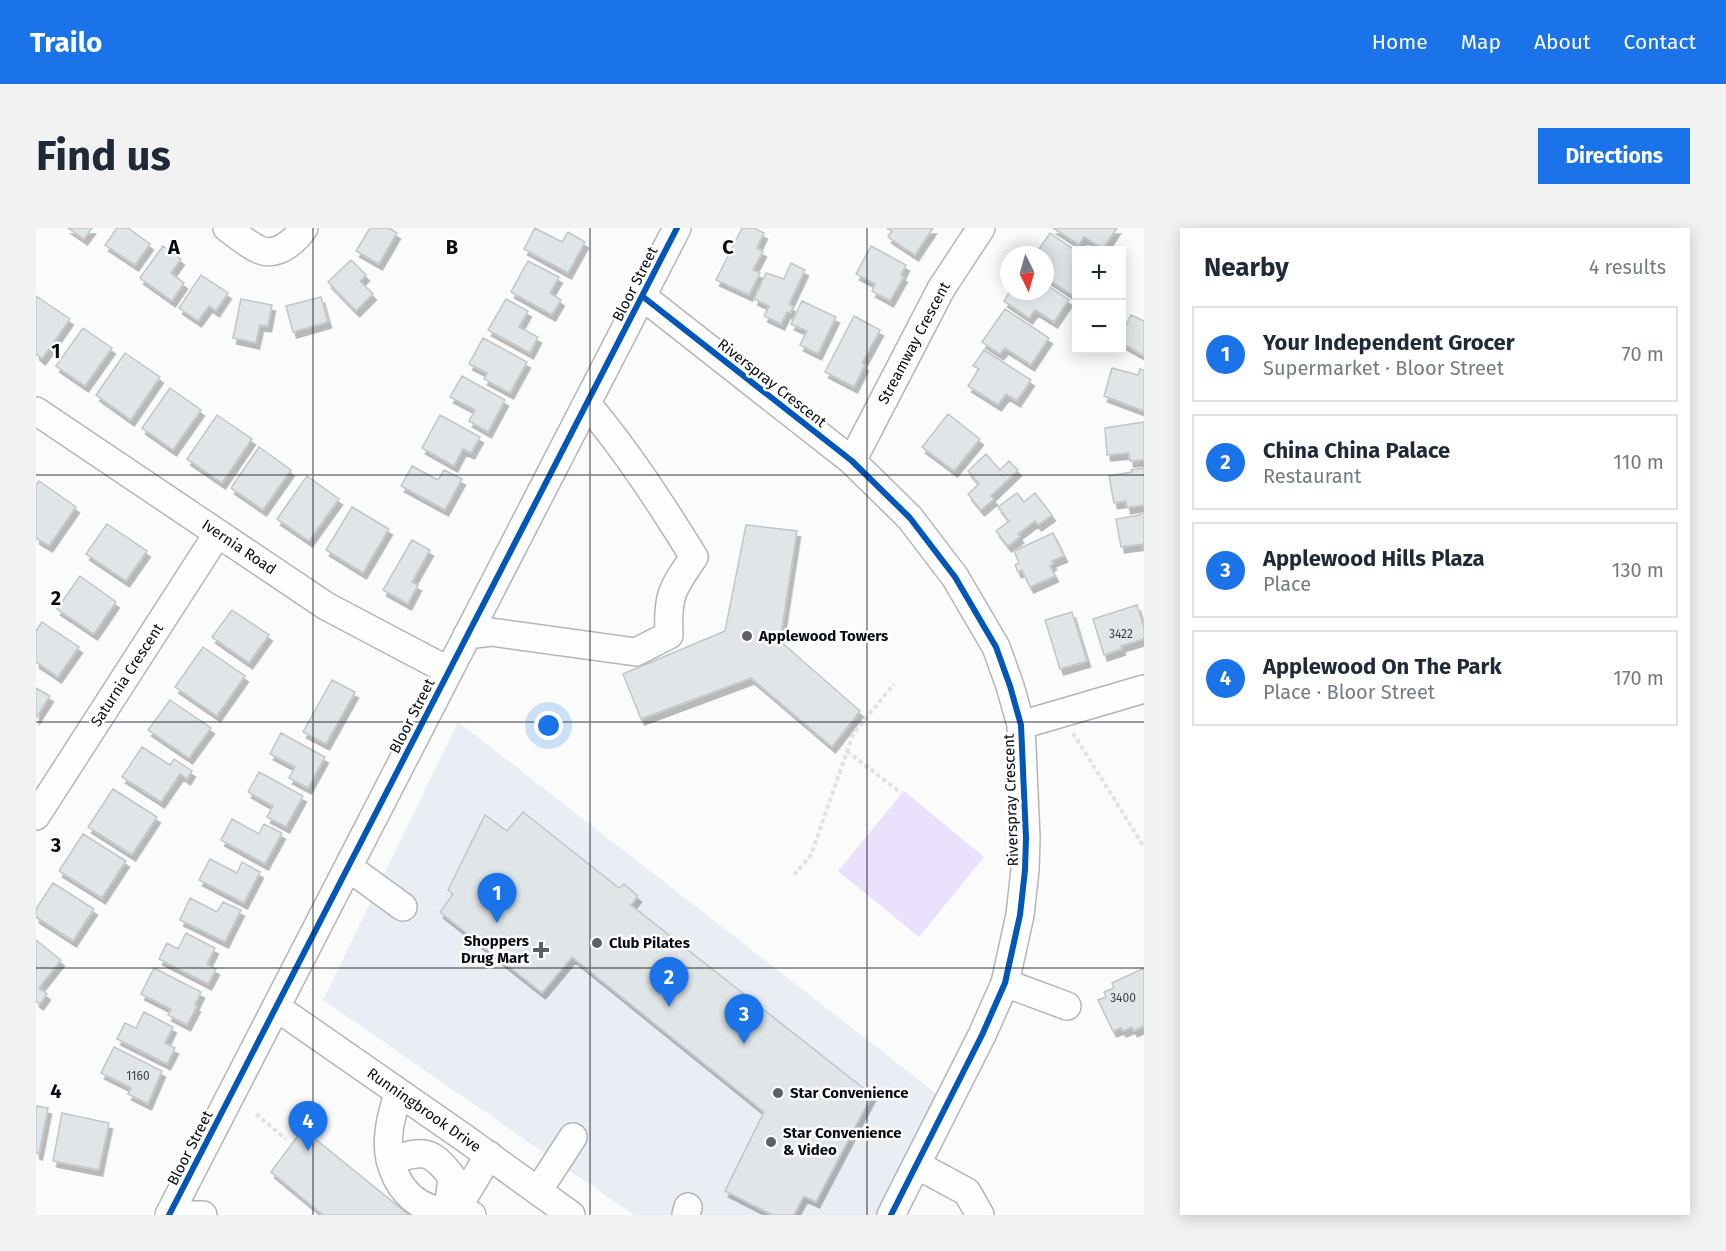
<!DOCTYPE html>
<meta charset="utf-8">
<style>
:root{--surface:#fff;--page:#f2f2f3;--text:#1f2937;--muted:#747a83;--line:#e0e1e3;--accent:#1a73e8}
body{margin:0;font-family:"Fira Sans",sans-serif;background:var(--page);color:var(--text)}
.controls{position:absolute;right:18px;top:18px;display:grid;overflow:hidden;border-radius:0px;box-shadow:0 3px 15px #0003}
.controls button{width:54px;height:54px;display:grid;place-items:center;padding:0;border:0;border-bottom:2px solid var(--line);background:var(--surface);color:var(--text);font:30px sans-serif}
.compass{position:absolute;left:964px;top:18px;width:54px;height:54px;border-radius:50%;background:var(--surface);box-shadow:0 3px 15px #0003;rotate:175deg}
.you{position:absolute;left:513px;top:498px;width:21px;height:21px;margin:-15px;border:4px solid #fff;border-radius:50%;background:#1a73e8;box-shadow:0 0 0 9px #1a73e833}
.badge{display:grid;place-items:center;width:39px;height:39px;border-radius:50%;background:var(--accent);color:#fff;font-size:20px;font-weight:700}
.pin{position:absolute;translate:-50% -50px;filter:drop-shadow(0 2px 3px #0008)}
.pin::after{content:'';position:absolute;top:32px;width:21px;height:18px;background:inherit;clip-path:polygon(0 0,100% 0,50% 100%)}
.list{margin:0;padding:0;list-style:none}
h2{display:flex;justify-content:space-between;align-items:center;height:78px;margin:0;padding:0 24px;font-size:26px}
h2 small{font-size:20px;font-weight:400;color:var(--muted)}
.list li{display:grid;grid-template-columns:39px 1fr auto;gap:18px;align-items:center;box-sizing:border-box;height:96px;margin:0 12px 12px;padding:0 12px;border:2px solid var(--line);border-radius:0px}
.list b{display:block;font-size:22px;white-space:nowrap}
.list p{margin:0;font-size:20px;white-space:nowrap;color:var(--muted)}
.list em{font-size:20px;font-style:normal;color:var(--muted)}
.map{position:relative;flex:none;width:1108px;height:987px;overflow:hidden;border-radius:0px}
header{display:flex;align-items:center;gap:36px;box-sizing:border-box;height:84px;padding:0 30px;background:var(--accent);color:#fff}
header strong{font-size:28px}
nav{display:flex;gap:33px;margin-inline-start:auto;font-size:21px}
.intro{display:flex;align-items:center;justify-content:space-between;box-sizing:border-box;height:144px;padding:0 36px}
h1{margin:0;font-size:42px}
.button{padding:15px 27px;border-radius:0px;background:var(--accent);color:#fff;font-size:21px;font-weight:700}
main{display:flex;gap:36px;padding:0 36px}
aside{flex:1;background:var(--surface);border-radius:0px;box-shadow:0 3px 15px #0003}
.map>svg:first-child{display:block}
</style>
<header>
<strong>Trailo</strong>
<nav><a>Home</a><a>Map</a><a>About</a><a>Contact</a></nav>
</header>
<div class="intro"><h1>Find us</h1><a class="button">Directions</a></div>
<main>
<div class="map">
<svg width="1108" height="987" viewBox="0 0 1108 987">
<defs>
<filter id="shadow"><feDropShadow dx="3.5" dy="6" stdDeviation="0" flood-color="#0004"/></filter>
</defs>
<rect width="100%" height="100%" fill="#fbfbfb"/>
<path fill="#e9eef4" d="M422,494L905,869L841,987H598L287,772Z"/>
<path fill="#eae1fd" d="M868,563L948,629L883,709L802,643Z"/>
<path fill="#e0e5e8" stroke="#c1c6c8" stroke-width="1.5" filter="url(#shadow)" d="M32,0H56L48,11Z
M81,0H92L114,16L99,37L69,17Z
M334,0H353L361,5L343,36L320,23Z
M499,0L526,14L532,4L549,14L532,45L488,21Z
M706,0H718L728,5L721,20L727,23L717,42L724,45L713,67L680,52Z
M851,0H897L879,27L852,9L856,3Z
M1017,0H1081L1067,21L1048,9L1043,17Z
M1014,5L1040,23V59L1036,67L1009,49V27H999Z
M127,18L145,31L135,45L148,55L136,73L104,50Z
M835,18L870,37L865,47L868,48L854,73L836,63L839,56L820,46Z
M315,32L330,47L324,53L337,66L320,83L292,54Z
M492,33L523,49L514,65L525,72L516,87L475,64Z
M755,35L769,42L753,76L757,79L754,85L751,84L745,96L728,88L733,78L718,71L730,45L748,51Z
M165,47L192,65L180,83L173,78L162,93L143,80Z
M1009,56L1033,72L1018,94L999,82L993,90L968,73L974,63H1009Z
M0,68L34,91L6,131L0,126Z
M285,69L292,94L257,104L250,78Z
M205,71L236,77L232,98L224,97L220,115L197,110Z
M470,71L492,83L483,99L502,109L494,125L452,102Z
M766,73L800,89L782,126L764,117L771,103L755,96Z
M969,81L1013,110L995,137L969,120L964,126L946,114Z
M1095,87L1108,93V128L1086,115V105Z
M818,88L844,102L826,135L829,137L818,159L789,144Z
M47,100L76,120L49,158L20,138Z
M447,110L491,134L474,165L448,151L451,145L433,136Z
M948,122L995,152L981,173L970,166L962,177L932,158L943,141L937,138Z
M89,125L124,149L95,192L60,167Z
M1076,140L1102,147L1104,141L1108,142V183L1068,168Z
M426,148L469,172L452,204L433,193L439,182L414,169Z
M134,160L165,182L137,222L106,200Z
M912,186L944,211L918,243L886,219Z
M181,187L216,211L186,255L151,231Z
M404,187L444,209L435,225L427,221L418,238L386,220Z
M1108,194V232L1094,233L1093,225L1071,227L1069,200Z
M223,219L255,242L227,282L195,260Z
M950,226L964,242L973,233L982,242L955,268L958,271L945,282L932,266L943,256L932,243Z
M376,238L402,252L408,242L426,251L409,282L365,258Z
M1108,240V277L1091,280L1090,273L1078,275L1073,248L1096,244L1095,242Z
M271,248L303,271L273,313L241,291Z
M3,253L40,279L13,318L0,310V257Z
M981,265L988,274L999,265L1016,287L1002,297L999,293L982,306L984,309L972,318L960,303L973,293L962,279Z
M316,279L353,301L327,345L290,322Z
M1104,285H1108V322L1107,316L1085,319L1080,291L1104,287Z
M71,296L111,323L90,353L50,326Z
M710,297L761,303L744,413L824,483L796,519L715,450L605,491L587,446L689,403Z
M1017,305L1028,328L1016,333L1017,336L1014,338L1019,348L994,359L986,342L982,344L979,337L983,335L978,323Z
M376,312L394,322L376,354L382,357L372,376L347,362Z
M44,348L80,374L58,406L21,381Z
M1101,377L1108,400V411L1085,418L1086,421L1068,427L1057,391Z
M196,382L233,407L213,435L176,409Z
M1036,384L1051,433L1024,441L1009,392Z
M6,394L43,419L22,449L0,434V403Z
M167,419L209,448L181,488L139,459Z
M296,452L319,464L290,516L267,504Z
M0,460L14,468L0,490Z
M134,472L175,500L153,530L112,502Z
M245,505L289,529L272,560L253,550L259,539L234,526Z
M106,519L134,537L138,531L156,543L151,551L144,546L125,574L86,549Z
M223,544L267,568L250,599L231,589L237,578L212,564Z
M77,561L121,589L96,627L52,599Z
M487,584L583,660L588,656L602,668L595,677L836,867L780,974L768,968L758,987H736L689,963L728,884L536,729L506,765L404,684L417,666L412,662L449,587L471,603Z
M196,591L223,606L228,596L246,605L229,636L185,612Z
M47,606L90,633L66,670L23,643Z
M174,631L201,645L206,634L224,644L208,675L163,652Z
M17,655L58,681L37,713L0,689V681Z
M154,670L181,684L187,674L205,682L189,714L144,692Z
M150,705L179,720L171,736L180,741L172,756L123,731L131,715L142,721Z
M0,712L25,732L3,760L11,766L4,776L0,773Z
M118,740L165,764L159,777L161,778L151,797L132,787L135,781L105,766Z
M1108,740V798L1098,803L1096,799L1087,803L1085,800L1077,803L1062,772L1070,769L1068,764L1078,760L1076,755Z
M108,784L137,799L129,815L139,820L131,836L81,811L89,795L100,800Z
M78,819L126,843L112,876L92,866L95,860L65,845Z
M0,878L12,880L3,926L0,925Z
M26,885L73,895L63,942L17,933Z
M267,901L373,987H287L235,944Z"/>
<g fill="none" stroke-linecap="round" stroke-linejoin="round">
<defs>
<path id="minor" d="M191,0C201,7 212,17 224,22C241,29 259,13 268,0
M606,68L816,233L874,290L919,349L960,419L974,458L985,497L990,610L989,642L984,687L969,755L946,807L855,987
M0,183L290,378L413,443
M816,233L905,61L945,0
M431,407L455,404L600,424L633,407C631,367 636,361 658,329C625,276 591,223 551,176
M985,497L1108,461
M0,588L182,305
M312,639L367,679
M969,755L1031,778
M240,779L427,909L535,987
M362,864C359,877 354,891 353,905C349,935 364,970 394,980C407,985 423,985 436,987
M354,932C387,923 394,920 416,949L412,983
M881,937L931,964L944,987
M502,963L537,909
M419,984L453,927
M133,987L641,0
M133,987H167
M650,987L652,979"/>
</defs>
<use href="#minor" stroke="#b3b6b9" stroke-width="30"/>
<path stroke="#e1e2e2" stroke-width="4" stroke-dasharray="4.5 3" stroke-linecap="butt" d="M1037,505L1108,619
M811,523L865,565
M758,647L775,627L817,506L858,456
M220,886L250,911"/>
<use href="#minor" stroke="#fefefe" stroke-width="27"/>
<defs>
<path id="cycleway" d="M606,68L816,233L874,290L919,349L960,419L974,458L985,497L990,610L989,642L984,687L969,755L946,807L855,987
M133,987L641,0"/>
</defs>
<use href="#cycleway" stroke="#fff" stroke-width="10"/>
<use href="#cycleway" stroke="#0057b8" stroke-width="6"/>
</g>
<path fill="none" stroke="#080d14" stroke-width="1.5" stroke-opacity="0.55" d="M277,0V987M554,0V987M831,0V987M0,247H1108M0,494H1108M0,740H1108"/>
<g fill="#5d6065" stroke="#fff" stroke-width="2">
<circle cx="711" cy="408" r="6"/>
<circle cx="561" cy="715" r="6"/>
<path d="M502 713h6v6h6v6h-6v6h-6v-6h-6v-6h6z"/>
<circle cx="742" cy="865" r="6"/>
<circle cx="735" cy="914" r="6"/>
</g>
<g text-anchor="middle" stroke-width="5" stroke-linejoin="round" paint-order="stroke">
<g font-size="12" fill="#3e4349">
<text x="1085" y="410">3422</text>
<text x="1087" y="774">3400</text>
<text x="102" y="852">1160</text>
</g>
<g font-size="15" fill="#080d14" stroke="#fff">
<text transform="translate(599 56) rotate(-63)" y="5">Bloor Street</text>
<text transform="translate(878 115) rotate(-62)" y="5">Streamway Crescent</text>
<text transform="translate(736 155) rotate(38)" y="5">Riverspray Crescent</text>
<text transform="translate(203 319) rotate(34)" y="5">Ivernia Road</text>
<text transform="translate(91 447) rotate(-57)" y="5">Saturnia Crescent</text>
<text transform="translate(376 488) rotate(-63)" y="5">Bloor Street</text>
<text transform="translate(975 572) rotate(-92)" y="5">Riverspray Crescent</text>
<text transform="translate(388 882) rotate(35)" y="5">Runningbrook Drive</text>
<text transform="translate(154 920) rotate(-63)" y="5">Bloor Street</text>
</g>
<g font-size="15" font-weight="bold" fill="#080d14" stroke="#fff" text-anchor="start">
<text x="723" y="413">Applewood Towers</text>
<text x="493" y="718" text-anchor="end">Shoppers<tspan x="493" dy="17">Drug Mart</tspan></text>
<text x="573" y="720">Club Pilates</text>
<text x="754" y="870">Star Convenience</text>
<text x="747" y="910">Star Convenience<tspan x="747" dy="17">&amp; Video</tspan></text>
</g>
</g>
<g font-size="20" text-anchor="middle" font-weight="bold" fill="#080d14" stroke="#fff" stroke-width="5" stroke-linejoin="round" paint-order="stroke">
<text x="138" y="26">A</text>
<text x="416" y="26">B</text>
<text x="692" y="26">C</text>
<text x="20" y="130">1</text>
<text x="20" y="377">2</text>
<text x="20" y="624">3</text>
<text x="20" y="870">4</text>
</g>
</svg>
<div class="controls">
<button>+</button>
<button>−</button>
</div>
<svg class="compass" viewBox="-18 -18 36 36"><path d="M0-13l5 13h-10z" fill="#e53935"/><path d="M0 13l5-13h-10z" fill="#747a83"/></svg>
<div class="you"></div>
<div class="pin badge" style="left:461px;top:695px">1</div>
<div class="pin badge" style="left:633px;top:779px">2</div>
<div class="pin badge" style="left:708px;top:816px">3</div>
<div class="pin badge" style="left:272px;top:923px">4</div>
</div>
<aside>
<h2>Nearby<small>4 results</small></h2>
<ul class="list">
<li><span class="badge">1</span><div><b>Your Independent Grocer</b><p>Supermarket · Bloor Street</p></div><em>70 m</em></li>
<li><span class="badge">2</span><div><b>China China Palace</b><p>Restaurant</p></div><em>110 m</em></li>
<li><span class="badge">3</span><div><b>Applewood Hills Plaza</b><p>Place</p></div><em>130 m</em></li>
<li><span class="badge">4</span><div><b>Applewood On The Park</b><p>Place · Bloor Street</p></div><em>170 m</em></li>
</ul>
</aside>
</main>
